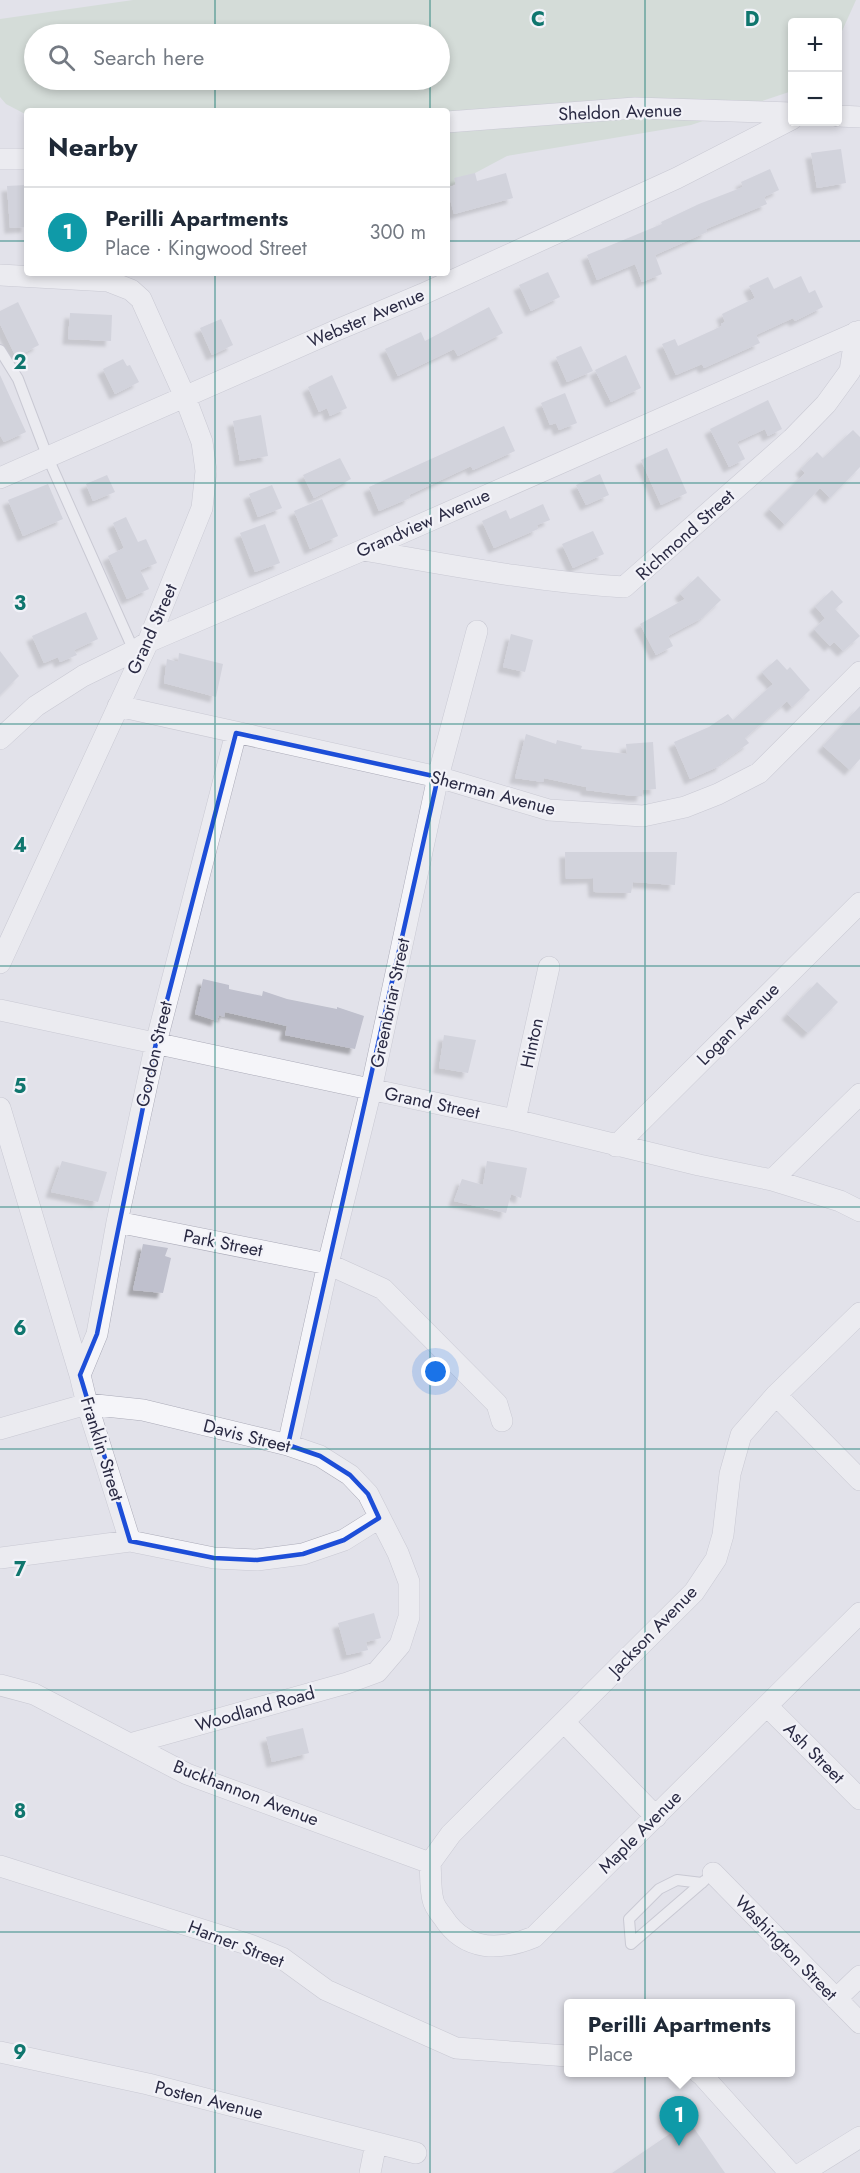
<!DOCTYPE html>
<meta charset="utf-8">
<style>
:root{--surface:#fff;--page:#f2f2f3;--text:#1f2937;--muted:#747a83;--line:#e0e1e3;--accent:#db2777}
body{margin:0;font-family:Jost,sans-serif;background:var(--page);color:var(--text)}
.controls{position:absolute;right:18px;top:18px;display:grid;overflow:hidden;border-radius:6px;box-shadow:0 3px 9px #0003}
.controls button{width:54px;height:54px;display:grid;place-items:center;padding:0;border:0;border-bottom:2px solid var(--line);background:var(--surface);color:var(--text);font:30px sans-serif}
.you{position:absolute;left:436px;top:1372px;width:21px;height:21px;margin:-15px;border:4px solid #fff;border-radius:50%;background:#1a73e8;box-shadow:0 0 0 9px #1a73e833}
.badge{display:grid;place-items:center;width:39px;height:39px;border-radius:50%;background:var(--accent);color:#fff;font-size:20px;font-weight:700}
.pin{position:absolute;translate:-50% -50px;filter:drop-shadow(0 2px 3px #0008)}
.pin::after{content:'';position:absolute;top:32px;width:21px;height:18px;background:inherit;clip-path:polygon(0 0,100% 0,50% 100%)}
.popup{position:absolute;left:564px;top:1999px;width:231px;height:78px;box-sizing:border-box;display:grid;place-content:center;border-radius:6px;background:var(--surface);filter:drop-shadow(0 2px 4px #0005);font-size:20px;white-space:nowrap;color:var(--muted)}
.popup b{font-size:22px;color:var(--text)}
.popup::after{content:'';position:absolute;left:50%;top:100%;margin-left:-12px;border:12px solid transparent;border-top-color:var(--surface)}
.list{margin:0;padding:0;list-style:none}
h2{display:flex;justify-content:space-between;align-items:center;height:78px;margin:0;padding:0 24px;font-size:26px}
h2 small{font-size:20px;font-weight:400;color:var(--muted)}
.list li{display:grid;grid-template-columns:39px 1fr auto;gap:18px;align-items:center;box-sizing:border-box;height:90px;padding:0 24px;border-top:2px solid var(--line)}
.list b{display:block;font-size:22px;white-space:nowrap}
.list p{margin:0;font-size:20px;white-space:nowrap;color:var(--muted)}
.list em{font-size:20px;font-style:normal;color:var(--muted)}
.icon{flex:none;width:33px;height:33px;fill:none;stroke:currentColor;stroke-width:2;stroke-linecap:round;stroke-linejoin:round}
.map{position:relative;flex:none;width:860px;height:2173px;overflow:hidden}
.search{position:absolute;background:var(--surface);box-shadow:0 3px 9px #0003;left:24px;top:24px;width:426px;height:66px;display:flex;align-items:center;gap:15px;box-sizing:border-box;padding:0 21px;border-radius:33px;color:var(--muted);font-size:22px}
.panel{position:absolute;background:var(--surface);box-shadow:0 3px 9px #0003;left:24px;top:108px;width:426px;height:168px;border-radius:6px}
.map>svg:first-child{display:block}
</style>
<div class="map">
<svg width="860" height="2173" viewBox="0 0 860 2173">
<defs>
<filter id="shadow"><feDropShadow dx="-5.5" dy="5.5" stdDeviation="1.5" flood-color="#0004"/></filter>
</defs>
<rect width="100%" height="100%" fill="#e2e2ea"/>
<path fill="#c3d4c4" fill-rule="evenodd" d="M133,0H856L838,40V22H792V91L691,125L507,156L447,188V111H27V115L6,104L0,97V19ZM34,34H440V80H34Z"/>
<path fill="#bfc0cd" filter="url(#shadow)" d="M841,149L846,183L817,188L811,153Z
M770,169L779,190L764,197L767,204L706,229L707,232L655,255L662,274L642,282L635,264L597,280L587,255L662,224L661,222L699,204L743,187L741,182Z
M475,173L477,181L506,173L513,198L454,214L447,188L456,185L454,178Z
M27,185V227L10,228L7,186Z
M548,272L560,297L531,311L519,285Z
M801,276L809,293L815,290L823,307L795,321L793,318L756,335L760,343L704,368L702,364L676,375L662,344L675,339L678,346L722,326L721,324L725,322L722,314L755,298L749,286L768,277L774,289Z
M18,302L39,345L16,357L0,324V311Z
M489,307L503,333L458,356L454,349L398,376L385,349L421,332L425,341Z
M70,313L112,315L111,341L68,339Z
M221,319L233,345L212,355L200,328Z
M581,346L593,371L567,382L556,357Z
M626,355L641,388L611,402L595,370Z
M123,359L127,366L130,365L139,382L115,394L103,369Z
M0,375L26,432L4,442L0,435Z
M332,375L347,408L330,416L327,408L319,412L308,387Z
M565,393L577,423L559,430L556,423L550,425L541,403Z
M768,400L782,429L768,436L765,429L737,442L745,459L729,467L710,429Z
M261,415L268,456L240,461L233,421Z
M504,426L515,451L473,470L471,466L409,495L410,498L379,511L369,487Z
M853,430L860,437V467L830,498L820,488L785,525L769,509L805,473L801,469L817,452L823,458Z
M667,448L687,493L661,505L641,460Z
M340,458L351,479L314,498L303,475Z
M600,474L609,495L586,505L576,485Z
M107,475L115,492L93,501L86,484Z
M48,484L63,519L23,536L8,500Z
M272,485L282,508L258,517L249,494Z
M322,499L338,536L310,549L294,511Z
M543,504L550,520L537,525L538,529L494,548L482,521L506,510L510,519Z
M126,517L138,542L146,539L157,563L140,570L149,589L127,599L108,556L124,548L113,523Z
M265,524L280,563L255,572L240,533Z
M593,531L604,554L573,568L562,544Z
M698,576L721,600L702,618L668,636L673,646L656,655L640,624L685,599L680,593Z
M832,590L843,602L825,618L815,606Z
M835,609L860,636L843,651L834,642L830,646L814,629Z
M86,612L98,639L74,650L77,655L60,662L58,657L44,663L32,636Z
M511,634L533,640L525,672L503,667Z
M0,651L19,676L0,695Z
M179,653L223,664L216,697L164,683L167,659L178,662Z
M777,659L787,670L790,667L810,690L792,707L787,701L745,738L749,743L721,763L722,765L690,779L674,742L709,727L728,714L733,720L773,684L762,672Z
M860,706V759L850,770L823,746Z
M526,734L556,744L557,740L582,746L581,749L627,754L626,744L653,742L656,789L643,790L642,796H633L586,790V787L544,778L543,782L515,778Z
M565,852H677L675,885L633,882L631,893L594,892L593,878L566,879Z
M203,979L229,985V989L262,996L263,991L287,999L337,1009V1007L364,1016L355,1049L285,1035L287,1026L225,1012L224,1017L219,1015L217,1021L195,1014Z
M817,982L838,1002L808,1033L787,1014Z
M444,1035L476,1040L468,1073L439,1068Z
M62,1161L107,1172L98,1202L51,1192Z
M487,1161L527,1168L521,1198L511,1194L506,1213L454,1201L462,1179L483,1185Z
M143,1244L168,1248L165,1256L171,1258L163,1293L133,1290Z
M374,1613L381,1638L366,1642L368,1650L347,1655L338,1623Z
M303,1728L309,1753L272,1762L266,1737Z
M689,2121L725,2173H612Z"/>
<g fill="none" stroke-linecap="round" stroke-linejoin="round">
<defs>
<path id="service" d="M0,350L18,379L48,458L134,651
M631,1944L629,1919L659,1889L677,1880L702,1883
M631,1944L704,1881"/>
<path id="minor" d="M838,116L860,117
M447,122L635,108L792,113
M0,159H27
M0,275L108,281L131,290L141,299L185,397L202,442L206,471L202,508L148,642L0,963
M0,478L337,330L423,294L677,178L792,119
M363,550C450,565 536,582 624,587L792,439L826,404L850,371L856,332
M118,706L438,777L549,810L643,816L685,807L718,794L759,773L860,672
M0,739L36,706L83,676L134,651L148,642L363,550L860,331
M0,1010L515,1120L699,1165L772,1180L840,1201L860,1211
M0,1108L80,1375L87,1404L130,1541
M515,1120L549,967
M616,1146L860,903
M772,1180L860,1094
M117,1222L328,1264L383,1289L497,1404L502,1421
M80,1375L97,1334L117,1222L156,1043L236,733
M776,1395L860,1480
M0,1429L87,1404L143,1410L288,1445L320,1456L350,1475L368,1494L398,1553L409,1582V1617L400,1645L377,1672L347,1683L133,1743
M288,1445L328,1264L371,1090L438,777L477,631
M0,1558L130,1541L214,1558L257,1560L303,1554L344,1540L379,1518
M0,1685L34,1694L187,1774L430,1863
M767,1706L860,1799
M564,1722L656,1817
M430,1863L451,1834L694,1592L716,1559L723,1535L730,1474L741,1435L776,1395L860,1313
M430,1863C431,1874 430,1889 433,1900C434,1906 439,1912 443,1917C465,1952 500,1951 534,1937L860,1613
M0,1866L250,1945L282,1958L326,1990L456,2048L568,2056
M713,1873L860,2023
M836,1999L860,1976
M0,2052L148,2084L416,2153
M698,2072L702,2075L790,2173
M370,2173L376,2143
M802,2173L860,2137"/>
</defs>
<use href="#service" stroke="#ababb8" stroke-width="12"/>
<use href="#minor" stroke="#ababb8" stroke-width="22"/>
<use href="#service" stroke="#f5f5f9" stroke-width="10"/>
<use href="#minor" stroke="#f5f5f9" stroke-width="21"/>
</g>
<path d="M0 0H860V2173H0ZM236,733L438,777L288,1445L320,1456L350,1475L368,1494L379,1518L344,1540L303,1554L257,1560L214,1558L130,1541L80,1375L97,1334L156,1043Z" fill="#e2e2ea" fill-opacity=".55" fill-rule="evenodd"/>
<path fill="none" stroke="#1d4ed8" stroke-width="4.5" stroke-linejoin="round" d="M236,733L438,777L288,1445L320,1456L350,1475L368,1494L379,1518L344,1540L303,1554L257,1560L214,1558L130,1541L80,1375L97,1334L156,1043Z"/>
<path fill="none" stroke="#0f766e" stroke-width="1.5" stroke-opacity="0.55" d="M215,0V34M430,0V34M645,0V2173M215,80V111M430,80V111M0,241H27M447,241H860M215,273V2173M430,273V2173M0,483H860M0,724H860M0,966H860M0,1207H860M0,1449H860M0,1690H860M0,1932H860"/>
<g text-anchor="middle" stroke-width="4.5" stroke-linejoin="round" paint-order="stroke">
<g font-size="18" fill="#2a2a43" stroke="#f2f2f8">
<text transform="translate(620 112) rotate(-2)" y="6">Sheldon Avenue</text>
<text transform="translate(366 318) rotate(-23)" y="6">Webster Avenue</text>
<text transform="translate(423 523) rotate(-24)" y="6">Grandview Avenue</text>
<text transform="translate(685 535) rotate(-42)" y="6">Richmond Street</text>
<text transform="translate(152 629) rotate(-66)" y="6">Grand Street</text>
<text transform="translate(493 793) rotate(15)" y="6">Sherman Avenue</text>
<text transform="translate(390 1003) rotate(-78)" y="6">Greenbriar Street</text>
<text transform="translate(738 1024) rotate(-45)" y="6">Logan Avenue</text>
<text transform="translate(532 1043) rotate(-78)" y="6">Hinton</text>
<text transform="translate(154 1054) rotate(-77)" y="6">Gordon Street</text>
<text transform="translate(432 1103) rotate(12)" y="6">Grand Street</text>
<text transform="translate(223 1243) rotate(11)" y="6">Park Street</text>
<text transform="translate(247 1436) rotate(14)" y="6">Davis Street</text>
<text transform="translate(102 1449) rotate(73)" y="6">Franklin Street</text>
<text transform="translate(653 1631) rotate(-46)" y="6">Jackson Avenue</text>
<text transform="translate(255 1709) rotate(-16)" y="6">Woodland Road</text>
<text transform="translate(814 1753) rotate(45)" y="6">Ash Street</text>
<text transform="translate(246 1793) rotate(21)" y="6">Buckhannon Avenue</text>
<text transform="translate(640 1832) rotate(-45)" y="6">Maple Avenue</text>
<text transform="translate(236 1944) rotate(21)" y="6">Harner Street</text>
<text transform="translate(786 1948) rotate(46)" y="6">Washington Street</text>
<text transform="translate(209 2100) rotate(14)" y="6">Posten Avenue</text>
</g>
</g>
<g font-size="20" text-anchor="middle" font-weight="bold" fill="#0f766e" stroke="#f2f2f8" stroke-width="4.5" stroke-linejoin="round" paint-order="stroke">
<text x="538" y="26">C</text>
<text x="752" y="26">D</text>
<text x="20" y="369">2</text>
<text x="20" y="610">3</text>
<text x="20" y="852">4</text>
<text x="20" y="1093">5</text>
<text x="20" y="1335">6</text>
<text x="20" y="1576">7</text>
<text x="20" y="1818">8</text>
<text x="20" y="2059">9</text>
</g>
</svg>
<div class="controls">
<button>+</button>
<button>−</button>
</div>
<div class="you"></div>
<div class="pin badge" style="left:679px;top:2146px;background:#0f9aa8">1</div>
<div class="popup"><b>Perilli Apartments</b>Place</div>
<div class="search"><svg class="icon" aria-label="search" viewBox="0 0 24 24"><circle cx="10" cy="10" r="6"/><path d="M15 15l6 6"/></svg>Search here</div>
<section class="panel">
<h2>Nearby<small></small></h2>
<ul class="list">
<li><span class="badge" style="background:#0f9aa8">1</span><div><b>Perilli Apartments</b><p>Place · Kingwood Street</p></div><em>300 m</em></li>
</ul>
</section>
</div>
